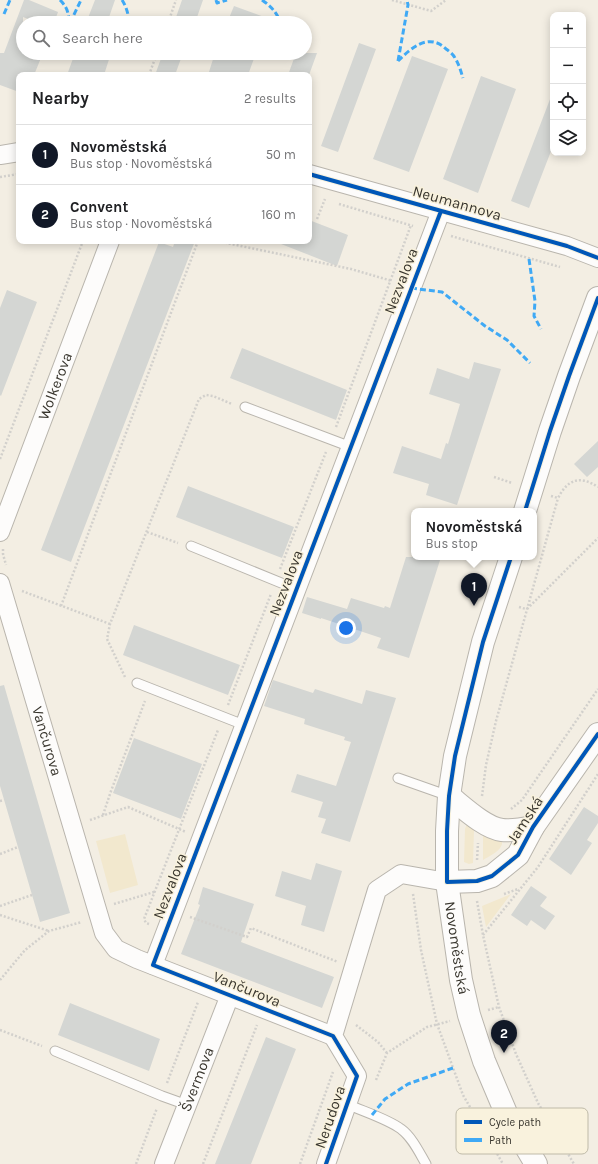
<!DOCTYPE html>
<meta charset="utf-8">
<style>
:root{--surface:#fff;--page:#f6f6f6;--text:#202124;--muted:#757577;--line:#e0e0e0;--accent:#111827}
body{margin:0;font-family:Karla,sans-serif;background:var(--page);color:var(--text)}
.controls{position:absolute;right:12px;top:12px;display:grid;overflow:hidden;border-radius:8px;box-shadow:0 2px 10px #0003}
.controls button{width:36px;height:36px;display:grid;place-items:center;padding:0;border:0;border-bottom:1px solid var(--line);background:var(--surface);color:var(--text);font:20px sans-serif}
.you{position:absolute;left:346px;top:628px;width:14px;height:14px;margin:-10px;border:3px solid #fff;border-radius:50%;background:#1a73e8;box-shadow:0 0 0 6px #1a73e833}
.badge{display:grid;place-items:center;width:26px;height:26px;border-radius:50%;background:var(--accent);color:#fff;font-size:13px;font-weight:700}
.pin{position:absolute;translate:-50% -33px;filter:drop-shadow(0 1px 2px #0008)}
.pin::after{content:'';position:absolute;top:21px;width:14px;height:12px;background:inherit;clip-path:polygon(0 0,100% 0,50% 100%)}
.popup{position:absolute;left:411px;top:508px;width:126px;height:52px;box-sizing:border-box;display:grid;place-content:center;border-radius:8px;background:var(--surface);filter:drop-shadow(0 1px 3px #0005);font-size:13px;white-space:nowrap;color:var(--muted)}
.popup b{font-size:15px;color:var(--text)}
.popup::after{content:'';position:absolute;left:50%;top:100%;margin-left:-8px;border:8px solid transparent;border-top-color:var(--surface)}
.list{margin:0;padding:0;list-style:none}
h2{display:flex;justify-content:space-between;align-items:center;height:52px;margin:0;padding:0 16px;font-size:17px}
h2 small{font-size:13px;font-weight:400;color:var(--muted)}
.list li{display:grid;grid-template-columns:26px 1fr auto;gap:12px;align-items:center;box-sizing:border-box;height:60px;padding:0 16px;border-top:1px solid var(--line)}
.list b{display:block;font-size:15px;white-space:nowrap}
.list p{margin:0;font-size:13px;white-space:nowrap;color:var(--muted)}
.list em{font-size:13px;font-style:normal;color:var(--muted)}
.icon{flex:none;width:22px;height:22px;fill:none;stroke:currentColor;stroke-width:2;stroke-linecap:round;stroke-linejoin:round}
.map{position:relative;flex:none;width:598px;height:1164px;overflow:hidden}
.search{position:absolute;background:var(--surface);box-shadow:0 2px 10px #0003;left:16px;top:16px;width:296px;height:44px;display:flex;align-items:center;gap:10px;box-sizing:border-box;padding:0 14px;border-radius:22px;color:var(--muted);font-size:15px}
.panel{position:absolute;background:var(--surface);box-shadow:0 2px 10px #0003;left:16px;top:72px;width:296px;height:172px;border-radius:8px}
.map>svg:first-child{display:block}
</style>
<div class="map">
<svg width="598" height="1164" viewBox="0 0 598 1164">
<rect width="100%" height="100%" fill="#f3eee3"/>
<path fill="#f2e8ce" d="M467,824L474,830L473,863L469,864L464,862L465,829Z
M125,834L138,885L110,893L96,841Z
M483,834L502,840C504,850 491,855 483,860Z
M511,894L486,927L482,906Z"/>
<path fill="#d4d6d3" d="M24,0H29L58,12L54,23H38L23,17V53H43L34,75H19V92L0,85V53H4Z
M95,0H115L107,23H86Z
M182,0H203L195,23H174Z
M234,6L275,21V23H227Z
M359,43L376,49L338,152L321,146Z
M75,53H111L104,75H67Z
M163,53H183L175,75H155Z
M215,53H256L248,75H208Z
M296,53H317L309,75H288Z
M412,56L448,69L409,172L373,159Z
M481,76L516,89L478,193L443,179Z
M552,94L553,95V146L529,208L511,201Z
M309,220L348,235L337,266L276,242L277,241H309Z
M175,241H195L71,562L41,550L159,242L173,247Z
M7,290L37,302L1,396L0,395V308Z
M242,348L347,390L336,420L230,378Z
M474,362L501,369L457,505L426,495L429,484L393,473L402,446L441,459L446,443L448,444L460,404L429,394L436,372L437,368L469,379Z
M598,441V467L587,477L574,464Z
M188,486L294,527L282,558L176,517Z
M406,557H441L409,658L377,648L381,638L321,618V619L302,613L307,597L347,609L351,598L384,608L385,606L390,608Z
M134,625L240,665L228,695L123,655Z
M273,680L313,693L315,689L362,704L366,690L396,698L350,842L321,833L326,819L318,817L323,802L291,792L297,774L336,786L351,742L344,740L345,737L304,724L305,719L264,706Z
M4,685L70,913L40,922L0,786V686Z
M134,738L202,764L181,819L113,793Z
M584,807L598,816V823L587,840L592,843L571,875L549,859Z
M316,863L342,871L324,932L301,925L306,906L275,896L282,871L311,880Z
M531,886L547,897L540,906L555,916L545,930L531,920L527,926L511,915Z
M203,887L254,904L241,942L334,977L322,1008L181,954L200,905L198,904Z
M70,1003L160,1039L149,1071L58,1035Z
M266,1037L296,1049L251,1164H215Z"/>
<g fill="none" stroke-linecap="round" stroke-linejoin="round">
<defs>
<path id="lane" d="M245,407L351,447
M191,546L296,589
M137,683L244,725
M398,778L449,796
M55,1051L162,1096L187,1105
M347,1104C362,1111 388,1119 401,1129C412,1137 419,1152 426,1164"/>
<g id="street">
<path d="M0,155L19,152"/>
<path d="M309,174L567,246L598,258"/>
<path id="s1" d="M0,532L110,241"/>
<path id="s2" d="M0,583L104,933L116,949L137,959L333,1036"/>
<path d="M153,965L441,211"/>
<path id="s3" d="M164,1164L230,995"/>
<path d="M326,1164L357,1076L333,1036L377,890L401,874L447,882"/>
</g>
<g id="secondary">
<path d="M525,511L550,431L569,376L598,298"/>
<path id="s4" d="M511,557L483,642L455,756L449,796L447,831V882L461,980L469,1015L484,1061L506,1113L536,1164"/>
<path d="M449,796C463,807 485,828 502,830C512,831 523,829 533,827"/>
<path d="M447,882L477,881L492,876L518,855L533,827L598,734"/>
</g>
</defs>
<use href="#lane" stroke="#b9b5ad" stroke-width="11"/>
<use href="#street" stroke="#b9b5ad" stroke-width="20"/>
<use href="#secondary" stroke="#b9b5ad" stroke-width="24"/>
<path stroke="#d2d0cc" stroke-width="2.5" stroke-dasharray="2 2" stroke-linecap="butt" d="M392,0L431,11L446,0
M168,23L176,0
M149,75L157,53
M0,177L19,174
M339,204L413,226
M317,219L325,199
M451,236L560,267
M217,241L351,269L392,281
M336,427L411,225
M0,459L83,241
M494,477L512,483
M551,496L558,498C568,479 580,475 598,487
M147,532L178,543
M3,549V554L6,565
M280,569L326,452
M22,591L110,624
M61,606L198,241
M519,607L526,609
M527,609L598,538
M125,677L107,639L110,624L199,399L206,395L213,396L232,404
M228,705L271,594
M482,796L486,765L496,721L558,498
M0,801L4,800
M511,809L522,800L598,689
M103,815L111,791L145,701
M90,820L128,807L186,832
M0,854L18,847
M477,860L478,843
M413,894L421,950L437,1024L463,1095L503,1164
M504,894L518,889
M477,901L483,935L499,1007L516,1054L538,1103L574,1164
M114,904L154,892
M0,906L32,895
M0,915L49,931
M190,917L247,937L251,928L338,962
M149,924L146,923L144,919L218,730
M483,935L538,867L598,774
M0,980L25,950L49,931L82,922
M488,1010L499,1007
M356,1025L378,1042L387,1053
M0,1030L42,1046
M376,1080L387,1053L427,1027L450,1021
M167,1083L198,1002
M136,1164L157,1108
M203,1164L257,1025
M300,1164L333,1072"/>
<use href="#lane" stroke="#fdfcfb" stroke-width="9"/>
<use href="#street" stroke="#fdfcfb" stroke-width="18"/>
<use href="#secondary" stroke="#fdfcfb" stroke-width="22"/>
<path stroke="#3fa9f5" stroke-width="3" stroke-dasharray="6 3" stroke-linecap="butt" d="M60,0C67,7 69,13 69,23
M122,0C126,6 129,15 129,23
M216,0L217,3L227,0
M262,0C272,7 276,12 281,23
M4,14L10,0
M70,23L81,0
M398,61C411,48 429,32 446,49C449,51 453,54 455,58C459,64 461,72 463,78
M398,61L408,5L407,0
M529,259L535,301L534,316L541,329
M411,288L442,292L485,326L507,340L530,363
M372,1115L385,1099L408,1084L453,1068"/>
<defs>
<path id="cycleway" d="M309,174L567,246L598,258
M525,511L550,431L569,376L598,298
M511,557L483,642L455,756L449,796L447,831V882L477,881L492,876L518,855L533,827L598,734
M326,1164L357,1076L333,1036L153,965L441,211"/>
</defs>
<use href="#cycleway" stroke="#f9f2dd" stroke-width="6"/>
<use href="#cycleway" stroke="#0057b8" stroke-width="4"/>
</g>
<g text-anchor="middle" stroke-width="3" stroke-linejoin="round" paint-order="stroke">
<g font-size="15" fill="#39362e" stroke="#f9f2dd">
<text transform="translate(457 203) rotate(16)" y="5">Neumannova</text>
<text transform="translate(401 281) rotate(-69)" y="5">Nezvalova</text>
<text dy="5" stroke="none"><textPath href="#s1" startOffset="156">Wolkerova</textPath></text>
<text transform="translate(286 583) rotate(-69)" y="5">Nezvalova</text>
<text dy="5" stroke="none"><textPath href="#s2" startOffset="165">Vančurova</textPath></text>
<text transform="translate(525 820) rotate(-57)" y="5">Jamská</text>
<text transform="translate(170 886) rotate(-69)" y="5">Nezvalova</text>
<text dy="5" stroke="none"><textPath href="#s4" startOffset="400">Novoměstská</textPath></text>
<text transform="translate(247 989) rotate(22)" y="5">Vančurova</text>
<text dy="5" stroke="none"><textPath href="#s3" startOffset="91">Švermova</textPath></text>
<text transform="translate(330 1117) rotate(-71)" y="5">Nerudova</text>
</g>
</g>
<rect x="456" y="1108" width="132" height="46" rx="6" fill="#f9f2dd" stroke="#bfbaa8" stroke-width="1"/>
<rect x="464" y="1120" width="18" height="4" fill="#0057b8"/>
<rect x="464" y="1138" width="18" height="4" fill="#3fa9f5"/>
<g font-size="11" fill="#39362e">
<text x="489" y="1126">Cycle path</text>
<text x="489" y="1144">Path</text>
</g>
</svg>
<div class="controls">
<button>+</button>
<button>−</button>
<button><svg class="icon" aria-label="locate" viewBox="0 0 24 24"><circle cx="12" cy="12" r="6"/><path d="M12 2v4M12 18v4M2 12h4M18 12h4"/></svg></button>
<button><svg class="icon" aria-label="layers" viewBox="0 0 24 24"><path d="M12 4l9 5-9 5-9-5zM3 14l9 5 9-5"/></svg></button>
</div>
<div class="you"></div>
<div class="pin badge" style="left:474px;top:606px">1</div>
<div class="popup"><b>Novoměstská</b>Bus stop</div>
<div class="pin badge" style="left:504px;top:1053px">2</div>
<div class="search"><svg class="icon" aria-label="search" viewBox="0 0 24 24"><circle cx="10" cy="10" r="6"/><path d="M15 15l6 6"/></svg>Search here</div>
<section class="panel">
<h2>Nearby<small>2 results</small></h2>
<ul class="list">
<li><span class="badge">1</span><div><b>Novoměstská</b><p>Bus stop · Novoměstská</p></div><em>50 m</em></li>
<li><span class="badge">2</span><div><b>Convent</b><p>Bus stop · Novoměstská</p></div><em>160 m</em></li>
</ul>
</section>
</div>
